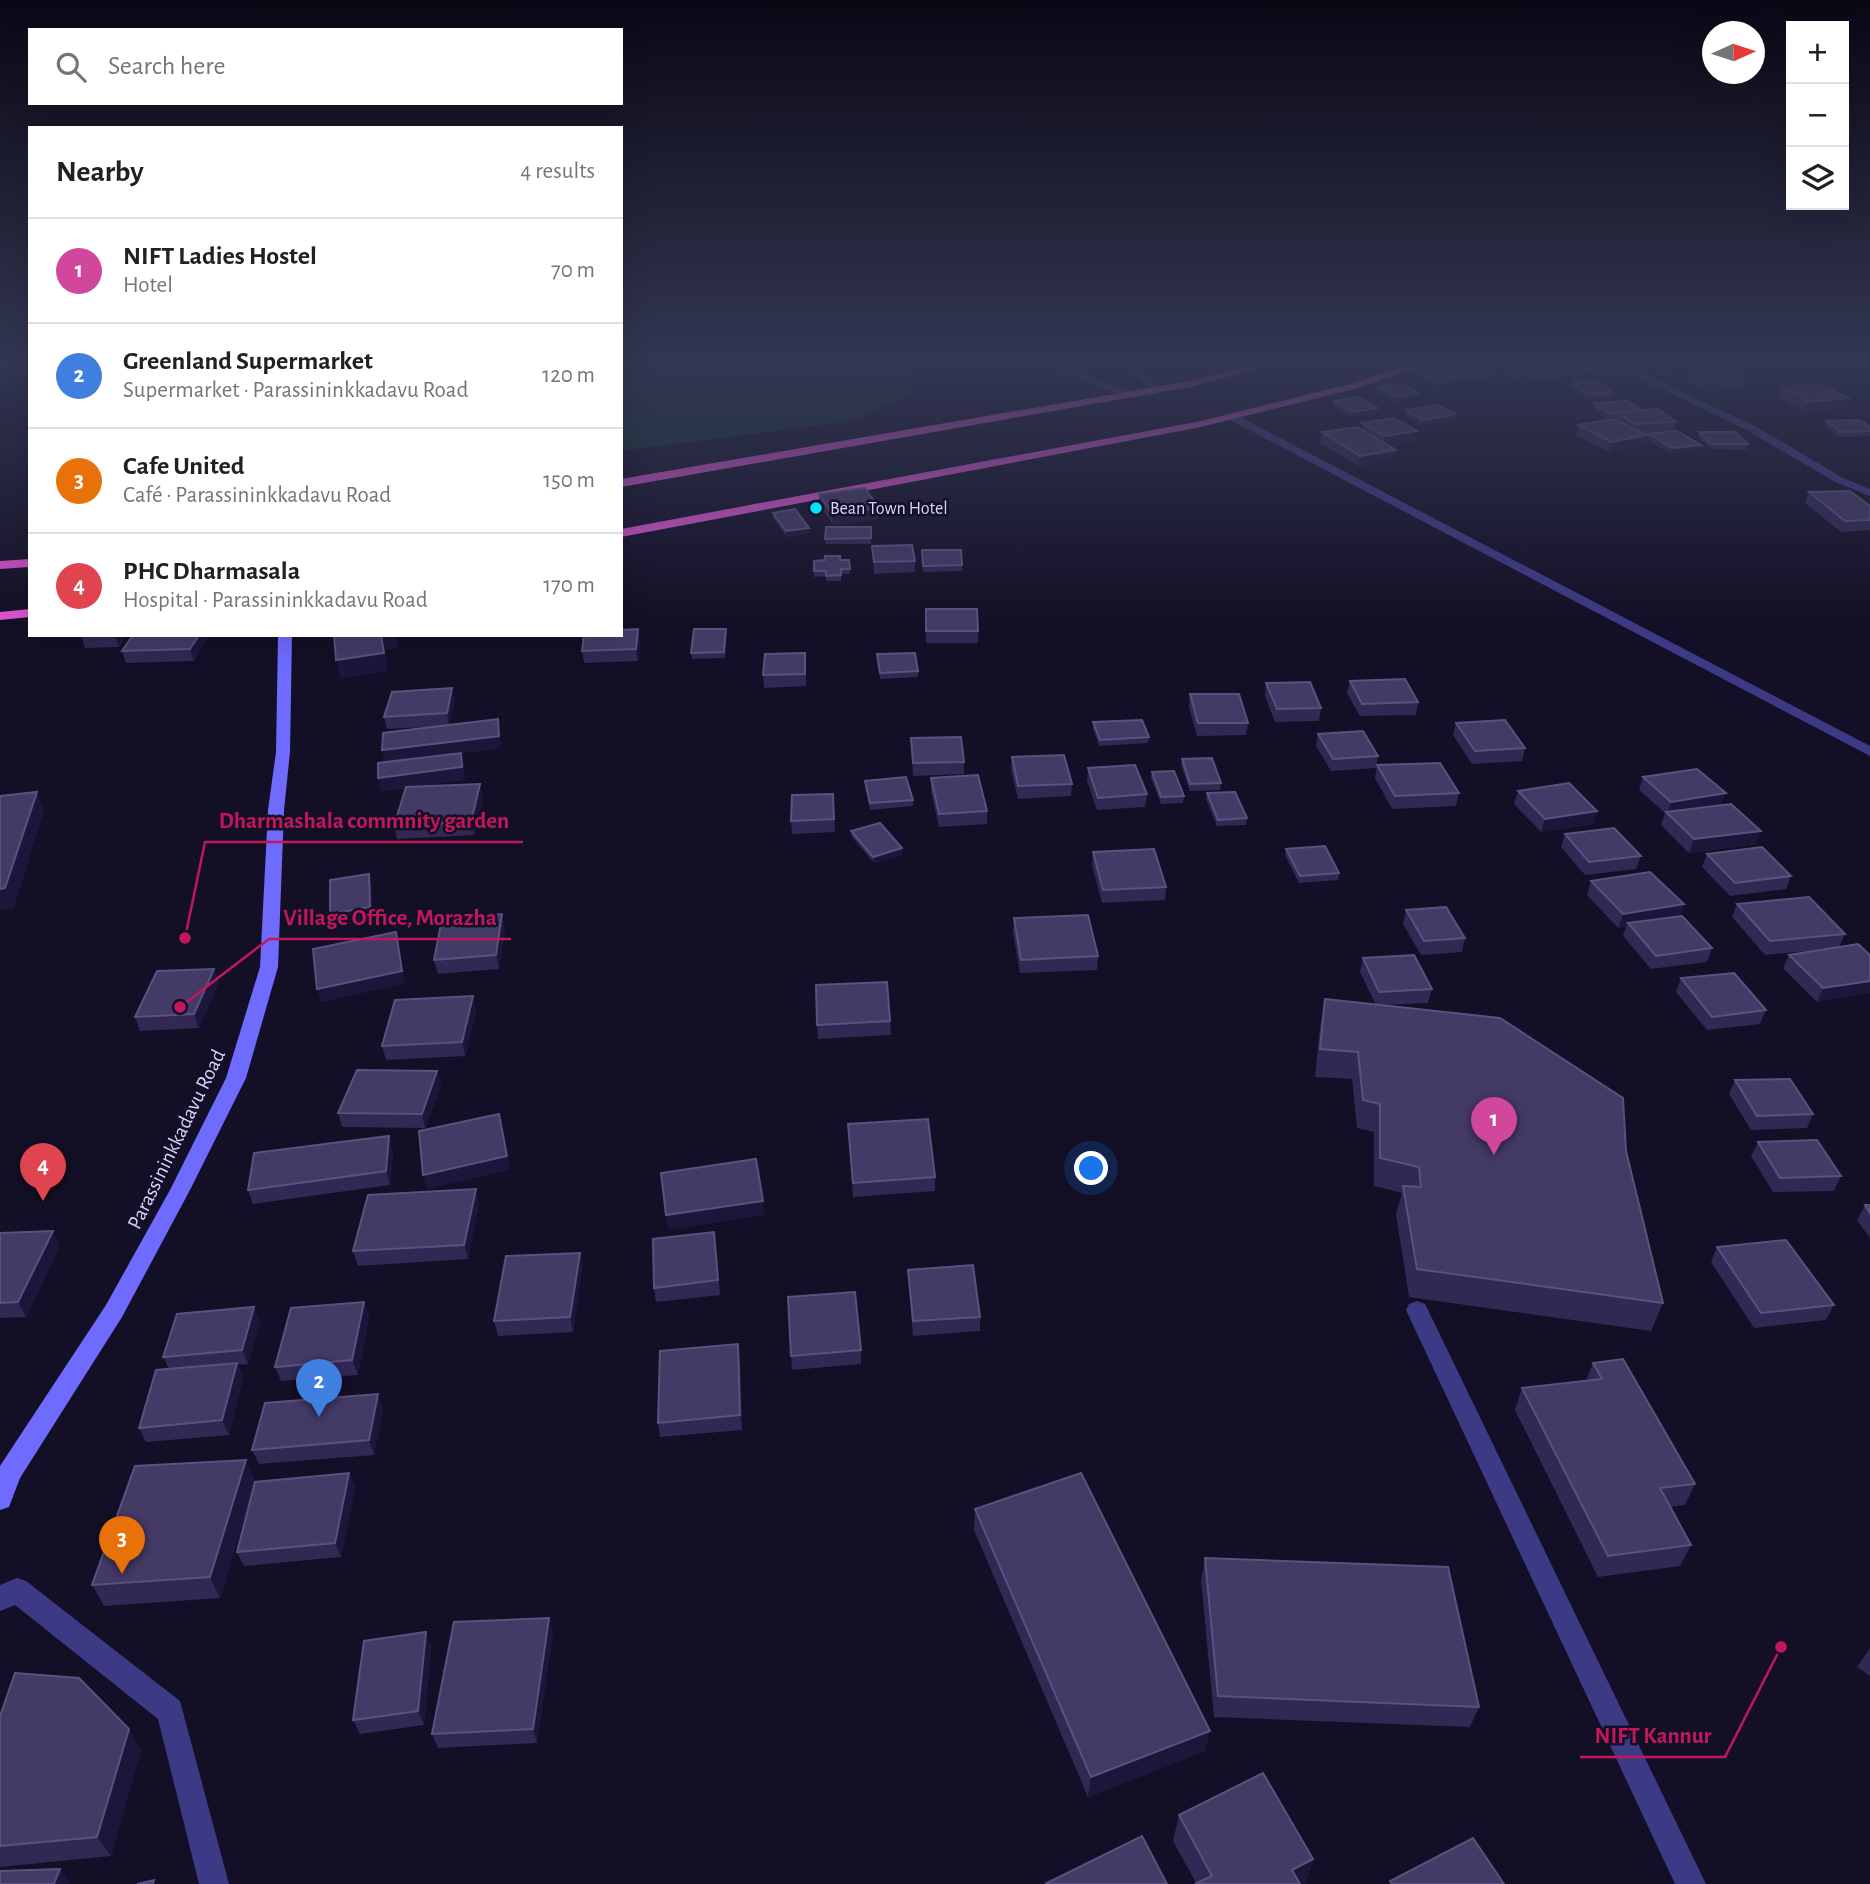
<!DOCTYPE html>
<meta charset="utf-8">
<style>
:root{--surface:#fff;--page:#f6f6f6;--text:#202124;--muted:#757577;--line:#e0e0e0;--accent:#b45309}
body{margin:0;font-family:"Alegreya Sans",sans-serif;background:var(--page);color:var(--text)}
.controls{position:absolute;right:21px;top:21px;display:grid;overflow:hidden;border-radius:0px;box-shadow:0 7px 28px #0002}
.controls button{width:63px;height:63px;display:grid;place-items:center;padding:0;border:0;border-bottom:2px solid var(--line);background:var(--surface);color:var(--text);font:35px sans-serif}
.compass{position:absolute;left:1702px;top:21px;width:63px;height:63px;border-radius:50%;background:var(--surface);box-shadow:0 7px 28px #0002;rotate:87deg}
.you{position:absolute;left:1092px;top:1169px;width:24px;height:24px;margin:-18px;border:5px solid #fff;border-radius:50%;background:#1a73e8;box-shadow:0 0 0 10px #1a73e833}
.badge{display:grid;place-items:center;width:46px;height:46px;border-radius:50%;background:var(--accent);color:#fff;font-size:23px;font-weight:700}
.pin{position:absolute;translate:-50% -58px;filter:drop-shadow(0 2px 4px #0008)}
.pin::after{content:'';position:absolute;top:37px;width:24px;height:21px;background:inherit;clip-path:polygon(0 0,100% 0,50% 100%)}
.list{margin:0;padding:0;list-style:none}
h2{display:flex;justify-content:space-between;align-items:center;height:91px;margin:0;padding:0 28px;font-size:30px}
h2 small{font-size:23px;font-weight:400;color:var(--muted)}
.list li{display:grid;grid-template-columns:46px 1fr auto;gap:21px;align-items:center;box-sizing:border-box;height:105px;padding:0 28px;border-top:2px solid var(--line)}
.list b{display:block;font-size:26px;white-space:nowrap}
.list p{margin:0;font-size:23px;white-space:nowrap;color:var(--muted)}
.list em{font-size:23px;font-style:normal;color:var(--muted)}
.icon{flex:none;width:38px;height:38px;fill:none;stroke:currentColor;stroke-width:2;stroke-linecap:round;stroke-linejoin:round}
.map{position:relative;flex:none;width:1870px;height:1884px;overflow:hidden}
.search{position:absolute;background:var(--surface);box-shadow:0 7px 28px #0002;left:28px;top:28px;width:595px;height:77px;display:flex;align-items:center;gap:18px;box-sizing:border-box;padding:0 24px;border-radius:0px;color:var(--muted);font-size:26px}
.panel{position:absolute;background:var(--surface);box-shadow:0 7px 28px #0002;left:28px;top:126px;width:595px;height:511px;border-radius:0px}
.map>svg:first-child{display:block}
</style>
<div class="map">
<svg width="1870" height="1884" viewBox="0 0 1870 1884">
<rect width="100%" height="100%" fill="#130f26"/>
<path fill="#12302f" d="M621,360H909L917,369L909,396L850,421L621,451Z"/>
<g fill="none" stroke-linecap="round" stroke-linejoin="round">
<path fill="#3d3a85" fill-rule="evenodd" d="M1032,360H1045L1136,395L1127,397Z
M1116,360H1127L1164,390L1155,392Z
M1601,360H1613L1755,426L1843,478L1870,489V496L1835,482L1747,430Z
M1228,415H1236L1870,746V756L1228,419Z
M1417,1301L1425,1304L1428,1310L1706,1884H1675L1406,1310L1409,1304Z
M17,1578L26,1581L180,1701L229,1884H199L158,1719L15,1605L0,1611V1585Z"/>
<path fill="#6f6bff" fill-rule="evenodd" d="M278,635H292L290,752L284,810L278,967L246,1078L190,1190L122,1317L20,1478L9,1507L0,1510V1466L106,1305L170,1190L226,1078L260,967L268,810L276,752Z"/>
<path fill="#e055d1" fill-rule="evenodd" d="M1271,360H1288L1190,387L621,487V479L1190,381Z
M1426,360H1441L1358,388L1201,427L621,537V529L1201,421L1350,384Z
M30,559V567L0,569V561Z
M30,609V617L0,620V612Z"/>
</g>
<path fill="#312854" d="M0,360H30V373L0,372Z
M1444,360H1483L1492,369L1490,379L1457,380L1456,384L1437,387L1417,375L1418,370L1450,375L1443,367Z
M1502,360H1609L1618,375L1583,381L1560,370L1561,371L1559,381L1517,382L1501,368L1503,360Z
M1633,360H1747L1746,362L1728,365L1720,362L1719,366L1665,374Z
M1750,360H1798L1796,366H1758Z
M1802,360H1834V361L1805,362Z
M1691,371L1744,380L1741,390L1702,391L1688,381Z
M1573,382L1613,393L1612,398L1586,399L1572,387Z
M1378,387L1417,398L1395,402L1377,391Z
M1781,387L1845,408L1804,412L1778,397Z
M1334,401L1376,413L1352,417L1333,406Z
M1594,403L1641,410L1676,422L1673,432L1699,450L1670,453L1647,440L1649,434L1660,433L1645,434V445L1609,452L1576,435L1578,425L1615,420L1616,417L1606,418L1593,408Z
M1406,410L1454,419L1422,425L1405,415Z
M1826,421L1870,427V436L1839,437L1825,426Z
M1362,423L1415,441L1389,446L1394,460L1359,466L1320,443L1322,432L1361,429Z
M1699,432L1748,444L1746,450L1710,449L1698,437Z
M1809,492L1870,506V530L1841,532L1805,503Z
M819,494L879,519L833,525L820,505Z
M773,513L809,533L787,537L773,518Z
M871,527V544H825V539Z
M872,546L915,561V572L874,574Z
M922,550L962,565V571L923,572Z
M849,560L850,574H841V581H826V576L814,577V561Z
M926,609L978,631V643H926Z
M638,629L640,641L638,661L584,663L582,651Z
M726,634L725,658L692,659L691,653Z
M81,635H127L119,647L85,648Z
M133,635H206L207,639L194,661L126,663L122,651Z
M877,654L918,671V677L880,679Z
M806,665V686L764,688L763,675Z
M1350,681L1418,702L1416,715L1360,716L1347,693Z
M1266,683L1321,708L1319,721L1275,722L1265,696Z
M452,688L455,700L449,725L498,719L501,748L461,753L464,765V780L412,787L483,797L474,835L397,839L394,826L406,788L381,791L378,778L385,763L446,726L387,729L384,717Z
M1190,694L1248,723L1246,735L1197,736L1189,707Z
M1093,722L1149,737L1148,743L1099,746L1093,729Z
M1456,723L1525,748L1522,761L1472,764L1453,735Z
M1318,734L1378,756L1376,768L1331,771L1316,746Z
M911,738L964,762V774L913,776Z
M1012,757L1072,784L1071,796L1018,799L1011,770Z
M1182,759L1221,783L1220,790L1190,791L1181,765Z
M1377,765L1459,793L1456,806L1392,809L1375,778Z
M1088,768L1147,794L1145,807L1097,810L1087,781Z
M1152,772L1184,796L1183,803L1161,804L1151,778Z
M1643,777L1722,805L1761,831L1756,844L1689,853L1661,825L1665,813L1639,790Z
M931,778L987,811V824L939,827L931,791Z
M865,781L913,800V806L870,810L865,787Z
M1518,791L1597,811L1593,824L1541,832L1514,804Z
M1207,793L1247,818L1246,825L1217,826L1206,799Z
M833,794L835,832L792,834L791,821Z
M851,831L902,848V855L874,863L852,837Z
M1565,834L1641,856L1636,869L1585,875L1561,847Z
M1286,849L1339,873L1338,880L1299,883L1285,855Z
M1093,852L1166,887L1165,900L1102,903L1092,865Z
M1707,854L1791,876L1786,889L1730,896L1702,867Z
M1591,881L1684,904L1680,916L1712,948L1707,962L1651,969L1623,936L1626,926L1618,928L1587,895Z
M1737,904L1845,934L1839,947L1870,955V993L1817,1002L1783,968L1789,955L1829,949L1765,955L1732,917Z
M1406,910L1465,938L1462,952L1421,955L1403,924Z
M502,914L505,928L499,969L438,974L434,960Z
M1014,918L1098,956L1097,970L1020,973L1013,932Z
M1363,958L1432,989L1428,1003L1384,1005L1626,1151L1663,1303L1651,1331L1409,1297L1396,1214L1402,1193L1374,1186V1132L1357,1128L1352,1079L1315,1077L1320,1027L1325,999L1376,1005L1360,972Z
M214,969L219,982L199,1028L140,1031L135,1017Z
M1681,978L1766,1010L1760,1024L1707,1030L1676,992Z
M473,996L476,1010L465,1056L386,1060L382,1046Z
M890,1021L891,1035L818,1039L817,1025Z
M437,1071L441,1085L425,1128L342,1127L338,1113Z
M1735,1080L1813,1114L1807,1128L1751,1130L1729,1094Z
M848,1124L935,1177V1191L853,1197Z
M1758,1142L1841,1176L1834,1191L1773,1192L1751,1156Z
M393,1150L390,1185L253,1204L248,1190Z
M479,1203L468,1259L358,1266L353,1251Z
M1865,1205H1870V1238L1857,1220Z
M0,1233L60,1245L26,1317L0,1318Z
M716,1246L720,1295L656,1302L654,1288Z
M1717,1247L1834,1305L1826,1320L1754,1328L1711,1262Z
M580,1253L582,1267L573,1332L498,1336L494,1321Z
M908,1270L980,1317V1331L913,1336Z
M364,1302L369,1317L358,1375L281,1381L275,1367Z
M260,1322L248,1364L238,1365L243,1378L229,1435L146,1442L139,1428L169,1369L163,1357Z
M861,1350V1364L792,1370L791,1356Z
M740,1358L742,1430L660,1437L658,1423Z
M1593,1363L1695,1484L1685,1505L1670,1507L1691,1545L1680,1566L1598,1577L1515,1410L1522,1388L1586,1381Z
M383,1408L374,1455L259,1464L252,1450Z
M349,1473L355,1488L341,1557L244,1566L237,1552Z
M255,1481L220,1598L104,1606L92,1585Z
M975,1509L1205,1751L1088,1797L974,1530Z
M1205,1558L1479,1707L1470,1727L1214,1717L1201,1580Z
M553,1632L537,1743L438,1748L432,1734Z
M431,1646L424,1725L360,1734L353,1720Z
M1870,1648V1676L1857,1667Z
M0,1716L129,1729L141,1750L111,1856L0,1867Z
M1179,1815L1313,1859L1305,1884H1195L1196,1883L1173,1841Z"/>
<path fill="#1d163a" d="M1669,360H1721L1719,366L1665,374Z
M1729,360H1747L1746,362L1728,365Z
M1621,365L1618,375L1583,381L1585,371Z
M1457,379L1456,384L1437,387L1438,382Z
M1418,393L1417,398L1395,402L1396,397Z
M1849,398L1845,408L1804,412L1808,402Z
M1377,408L1376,413L1352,417L1353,412Z
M1455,414L1454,419L1422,425L1423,420Z
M1417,431L1415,441L1383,447L1385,436Z
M1647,435L1645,445L1609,452L1611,442Z
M1701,445L1699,450L1670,453L1672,448Z
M1396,450L1394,460L1359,466L1360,456Z
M879,508V519L833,525L832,514Z
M809,528V533L787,537L786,531Z
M638,629L640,641L638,661L636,649Z
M115,635H127L119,647Z
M199,635H206L207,639L194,661L190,649Z
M381,635H397L399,648L385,650L388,671L340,678L336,660Z
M452,688L455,700L449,726L447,713Z
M498,719L501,748L461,753L464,765V780L381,791L378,778L385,763L382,750Z
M480,784L483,797L474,835L471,822Z
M37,792L44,811L14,908L0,910V889Z
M1726,793L1721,806L1667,813L1671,802Z
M1597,811L1593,824L1541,832L1545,819Z
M1761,831L1756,844L1689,853L1694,839Z
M902,848V855L874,863L873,857Z
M369,874L372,887L373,921L334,927L330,914Z
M1684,904L1679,918L1628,923L1626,926L1618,928L1623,914Z
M502,914L505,928L499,969L496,955Z
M396,932L399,945L405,984L321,1002L317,989Z
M214,969L219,982L199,1028L194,1014Z
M1870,981V993L1817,1002L1823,988Z
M473,996L476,1010L465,1056L462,1042Z
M437,1071L441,1085L425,1128L422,1114Z
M499,1114L510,1170L427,1189L423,1175Z
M389,1136L393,1150L390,1185L386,1171Z
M476,1189L479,1203L468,1259L464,1245Z
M763,1201L764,1215L668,1230L666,1215Z
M53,1231L60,1245L26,1317L18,1302Z
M580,1253L582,1267L573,1332L570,1317Z
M364,1302L369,1317L358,1375L352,1360Z
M254,1307L260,1322L248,1364L242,1350Z
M738,1344L740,1358L742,1430L740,1415Z
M237,1363L243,1378L229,1435L222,1420Z
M378,1394L383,1408L374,1455L369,1440Z
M246,1460L255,1481L220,1598L210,1577Z
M349,1473L355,1488L341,1557L335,1543Z
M549,1618L553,1632L537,1743L533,1729Z
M426,1632L431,1646L424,1725L418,1711Z
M129,1729L141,1750L111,1856L97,1837Z
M1210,1731L1205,1751L1088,1797L1091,1777Z
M1313,1859L1305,1884H1288L1292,1870Z
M60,1869L69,1882V1884H54Z"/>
<path fill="#433a66" stroke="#5a527e" stroke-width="2" d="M1447,360H1483L1492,369L1456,370Z
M1505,360H1548L1561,371L1519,372Z
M1561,360H1609L1621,365L1585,371Z
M1437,368L1457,379L1438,382L1418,370Z
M1729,370L1744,380L1705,382L1691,371Z
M1598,381L1613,393L1587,394L1573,382Z
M1399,383L1418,393L1396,397L1378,387Z
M1821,384L1849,398L1808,402L1781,387Z
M1358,397L1377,408L1353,412L1334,401Z
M1628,401L1641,410L1608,413L1594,403Z
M1437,405L1455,414L1423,420L1406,410Z
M1658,409L1676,422L1634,424L1617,412Z
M1394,418L1417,431L1385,436L1362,423Z
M1613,419L1647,435L1611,442L1578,425Z
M1860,420L1870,427V431L1841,432L1826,421Z
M1357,427L1396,450L1360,456L1322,432Z
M1677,431L1701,445L1672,448L1649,434Z
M1699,432H1735L1748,444H1711Z
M865,488L879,508L832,514L819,494Z
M1850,491L1870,506V520L1845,521L1809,492Z
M795,509L809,528L786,531L773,513Z
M826,527H871V538L825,539Z
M912,545L915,561L874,562L872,546Z
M922,550H961L962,565L923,566Z
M825,556H840V560H849L850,569H841V575L826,576V571H814V561L825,560Z
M926,609H977L978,631H926Z
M638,629L636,649L582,651L584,635H621V630Z
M694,629H726L724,652L691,653Z
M133,635H199L190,649L122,651Z
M334,635H381L384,653L336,660Z
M805,653V674L763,675L765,654Z
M915,653L918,671L880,673L877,654Z
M1405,679L1418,702L1362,704L1350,681Z
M1310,682L1321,708L1277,709L1266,683Z
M452,688L447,713L384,717L392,692Z
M1190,694H1239L1248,723H1198Z
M498,719L499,736L382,750L383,733Z
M1142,720L1149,737L1100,740L1093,722Z
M1505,720L1525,748L1475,751L1456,723Z
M1363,731L1378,756L1333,759L1318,734Z
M961,737L964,762L913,763L911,738Z
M461,753L462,767L378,778V763Z
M1064,755L1072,784L1018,786L1012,757Z
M1212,758L1221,783L1190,784L1182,759Z
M1440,763L1459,793L1395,796L1377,765Z
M1135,765L1147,794L1098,798L1088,768Z
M1697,769L1726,793L1671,802L1643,777Z
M1174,771L1184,796L1161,797L1152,772Z
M978,775L987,811L939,814L931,778Z
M906,777L913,800L870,803L865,781Z
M1569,783L1597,811L1545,819L1518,791Z
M480,784L471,822L394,826L406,787Z
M37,792L5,888L0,889V796Z
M1235,792L1247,818L1218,820L1207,793Z
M833,794L834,819L791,821L792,795Z
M1731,804L1761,831L1694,839L1666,812Z
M880,823L902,848L873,857L851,831Z
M1614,828L1641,856L1589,862L1565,834Z
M1325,846L1339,873L1300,876L1286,849Z
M1762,847L1791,876L1735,883L1707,854Z
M1154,849L1166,887L1103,890L1093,852Z
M1650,872L1684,904L1623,914L1591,881Z
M369,874L370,907L330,914V880Z
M1809,897L1845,934L1770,941L1737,904Z
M1446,907L1465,938L1424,941L1406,910Z
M502,914L496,955L434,960L442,919Z
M1088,915L1098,956L1021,960L1014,918Z
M1682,916L1712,948L1656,956L1628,923Z
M396,932L402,971L317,989L313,949Z
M1858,944L1870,955V981L1823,988L1789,955Z
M1414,955L1432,989L1379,992L1363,958Z
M214,969L194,1014L135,1017L157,971Z
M1734,973L1766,1010L1712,1017L1681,978Z
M887,982L890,1021L817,1025L816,985Z
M473,996L462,1042L382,1046L395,1000Z
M1325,999L1500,1018L1623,1098L1626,1151L1663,1303L1417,1269L1403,1186L1421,1187L1419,1167L1380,1158V1104L1363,1100L1358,1052L1320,1049Z
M357,1070L437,1071L422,1114L338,1113Z
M1790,1079L1813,1114L1757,1116L1735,1080Z
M499,1114L507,1156L423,1175L419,1131Z
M928,1119L935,1177L853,1183L848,1124Z
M389,1136L386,1171L248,1190L254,1153Z
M1817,1140L1841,1176L1780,1178L1758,1142Z
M756,1159L763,1201L666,1215L661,1173Z
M476,1189L464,1245L353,1251L368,1195Z
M1865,1205H1870V1213Z
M53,1231L18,1302L0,1303V1233Z
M714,1232L718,1280L654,1288L653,1239Z
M1786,1240L1834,1305L1761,1313L1717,1247Z
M580,1253L570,1317L494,1321L506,1256Z
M973,1265L980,1317L913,1321L908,1270Z
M855,1292L861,1350L791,1356L788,1297Z
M364,1302L352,1360L275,1367L291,1308Z
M254,1307L242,1350L163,1357L177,1314Z
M738,1344L740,1415L658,1423L660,1351Z
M1623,1359L1695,1484L1660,1488L1691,1545L1608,1556L1522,1388L1602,1379L1593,1363Z
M237,1363L222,1420L139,1428L156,1370Z
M378,1394L369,1440L252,1450L265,1403Z
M246,1460L210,1577L92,1585L135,1466Z
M349,1473L335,1543L237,1552L255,1482Z
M1081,1473L1210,1731L1091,1777L975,1509Z
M1205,1558L1448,1567L1479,1707L1218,1696Z
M549,1618L533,1729L432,1734L454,1622Z
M426,1632L418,1711L353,1720L364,1641Z
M15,1673L79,1678L129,1729L97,1837L0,1846V1716Z
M1263,1773L1313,1859L1292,1870L1300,1884H1195L1212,1876L1179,1815Z
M1142,1836L1167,1884H1045Z
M1473,1838L1504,1884H1392L1390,1881Z
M60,1869L54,1884H0V1871Z
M154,1880L153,1884H137Z"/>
<linearGradient id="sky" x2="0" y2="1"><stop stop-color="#0a0815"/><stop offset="0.58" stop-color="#333752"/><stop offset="1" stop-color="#333752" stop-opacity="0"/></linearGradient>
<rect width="1870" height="624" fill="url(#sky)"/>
<circle fill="#00e5ff" stroke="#130f26" stroke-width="2.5" cx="816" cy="508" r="7"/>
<g text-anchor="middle" stroke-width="5" stroke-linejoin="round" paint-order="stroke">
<g font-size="18" fill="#d9d4ff" stroke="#130f26" text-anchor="start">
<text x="830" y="514">Bean Town Hotel</text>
</g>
<g font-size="21" fill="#d9d4ff" stroke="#130f26">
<text transform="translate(176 1139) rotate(-64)" y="7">Parassininkkadavu Road</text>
</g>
</g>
<path fill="none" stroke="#c2185b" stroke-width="2.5" d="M185 938L205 842H523M180 1007L269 939H511M1781 1647L1725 1757H1580"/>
<g fill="#c2185b" stroke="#130f26" stroke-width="2.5">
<circle cx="185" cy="938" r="7"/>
<circle cx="180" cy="1007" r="7"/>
<circle cx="1781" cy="1647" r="7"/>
</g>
<g font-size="23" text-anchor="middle" font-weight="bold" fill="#c2185b" stroke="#130f26" stroke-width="5" stroke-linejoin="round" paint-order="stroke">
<text x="364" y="828">Dharmashala commnity garden</text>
<text x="390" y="925">Village Office, Morazha</text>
<text x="1653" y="1743">NIFT Kannur</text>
</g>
</svg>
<div class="controls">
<button>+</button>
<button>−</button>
<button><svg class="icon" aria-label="layers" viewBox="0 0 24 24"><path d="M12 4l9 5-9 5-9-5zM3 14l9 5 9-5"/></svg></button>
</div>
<svg class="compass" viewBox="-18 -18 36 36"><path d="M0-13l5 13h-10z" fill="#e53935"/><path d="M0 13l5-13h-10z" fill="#757577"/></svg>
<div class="you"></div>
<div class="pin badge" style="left:1494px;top:1155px;background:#d1479c">1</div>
<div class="pin badge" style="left:319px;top:1417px;background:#3f7fe0">2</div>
<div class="pin badge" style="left:122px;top:1574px;background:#e8710a">3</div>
<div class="pin badge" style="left:43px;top:1201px;background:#e0444e">4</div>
<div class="search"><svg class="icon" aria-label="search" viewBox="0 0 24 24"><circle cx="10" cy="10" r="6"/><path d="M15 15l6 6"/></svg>Search here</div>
<section class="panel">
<h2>Nearby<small>4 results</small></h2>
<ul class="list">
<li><span class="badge" style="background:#d1479c">1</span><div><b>NIFT Ladies Hostel</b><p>Hotel</p></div><em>70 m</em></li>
<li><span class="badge" style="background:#3f7fe0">2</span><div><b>Greenland Supermarket</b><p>Supermarket · Parassininkkadavu Road</p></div><em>120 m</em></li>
<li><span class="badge" style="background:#e8710a">3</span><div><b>Cafe United</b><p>Café · Parassininkkadavu Road</p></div><em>150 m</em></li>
<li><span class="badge" style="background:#e0444e">4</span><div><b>PHC Dharmasala</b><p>Hospital · Parassininkkadavu Road</p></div><em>170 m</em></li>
</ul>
</section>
</div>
